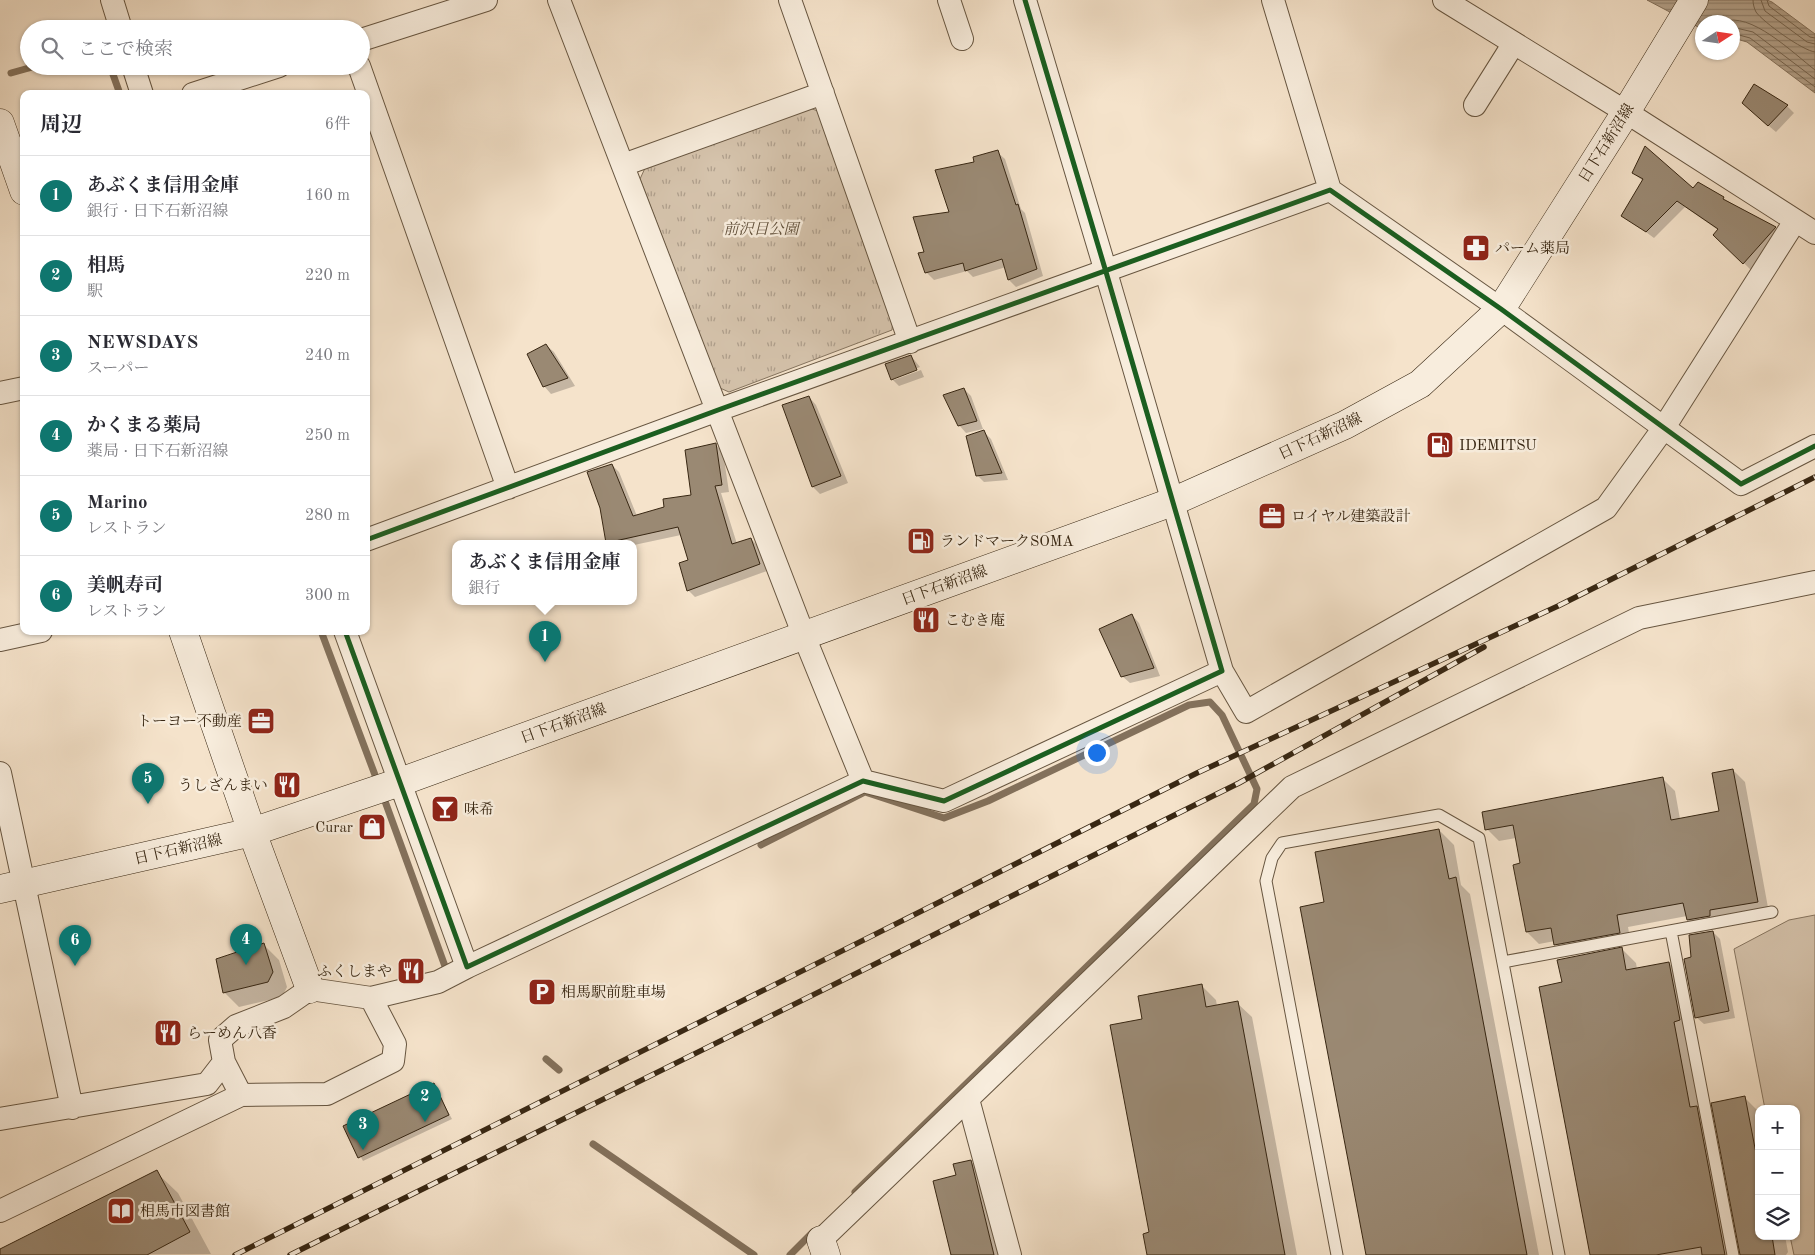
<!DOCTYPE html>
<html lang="ja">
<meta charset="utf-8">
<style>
:root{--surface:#fff;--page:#f2f2f3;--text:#2b2b33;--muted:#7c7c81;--line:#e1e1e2;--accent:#0f766e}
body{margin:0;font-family:"Old Standard TT","Noto Serif JP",serif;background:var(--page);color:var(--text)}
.controls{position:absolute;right:15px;bottom:15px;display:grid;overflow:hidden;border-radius:10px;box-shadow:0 1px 4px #0004}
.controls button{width:45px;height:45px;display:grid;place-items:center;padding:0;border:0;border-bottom:1px solid var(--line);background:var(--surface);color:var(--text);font:25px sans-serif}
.compass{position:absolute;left:1695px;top:15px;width:45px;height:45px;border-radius:50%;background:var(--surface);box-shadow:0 1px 4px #0004;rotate:78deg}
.you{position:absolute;left:1096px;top:752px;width:18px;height:18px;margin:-12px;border:4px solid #fff;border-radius:50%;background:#1a73e8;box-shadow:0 0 0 8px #1a73e833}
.badge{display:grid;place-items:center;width:32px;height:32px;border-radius:50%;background:var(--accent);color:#fff;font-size:16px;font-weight:700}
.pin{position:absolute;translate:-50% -41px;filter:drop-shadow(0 1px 2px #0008)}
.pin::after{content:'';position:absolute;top:26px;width:18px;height:15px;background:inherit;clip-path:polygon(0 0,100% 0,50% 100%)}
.popup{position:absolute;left:452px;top:540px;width:185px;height:65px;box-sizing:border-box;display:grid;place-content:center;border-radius:10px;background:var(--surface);filter:drop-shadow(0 1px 4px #0005);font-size:16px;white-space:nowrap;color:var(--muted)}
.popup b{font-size:19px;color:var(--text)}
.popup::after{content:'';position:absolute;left:50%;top:100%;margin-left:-10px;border:10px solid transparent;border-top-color:var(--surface)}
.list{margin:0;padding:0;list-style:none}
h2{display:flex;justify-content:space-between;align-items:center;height:65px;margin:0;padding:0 20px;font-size:21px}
h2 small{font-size:16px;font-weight:400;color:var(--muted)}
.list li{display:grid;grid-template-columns:32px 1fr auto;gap:15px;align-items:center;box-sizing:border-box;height:80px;padding:0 20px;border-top:1px solid var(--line)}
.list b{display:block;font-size:19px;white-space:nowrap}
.list p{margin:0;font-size:16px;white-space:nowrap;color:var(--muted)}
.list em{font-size:16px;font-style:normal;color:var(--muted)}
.icon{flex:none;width:28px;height:28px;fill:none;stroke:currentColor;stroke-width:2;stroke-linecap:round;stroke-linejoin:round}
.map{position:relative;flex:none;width:1815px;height:1255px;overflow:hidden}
.search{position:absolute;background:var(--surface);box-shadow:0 1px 4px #0004;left:20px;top:20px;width:350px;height:55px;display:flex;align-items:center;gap:12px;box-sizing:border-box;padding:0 18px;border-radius:28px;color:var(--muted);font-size:19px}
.panel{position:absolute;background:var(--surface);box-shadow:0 1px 4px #0004;left:20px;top:90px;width:350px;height:545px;border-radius:10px}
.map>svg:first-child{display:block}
</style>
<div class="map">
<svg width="1815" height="1255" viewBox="0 0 1815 1255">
<defs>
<pattern id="grass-tufts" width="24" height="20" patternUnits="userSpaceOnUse" patternTransform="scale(1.25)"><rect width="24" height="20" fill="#d5c3ac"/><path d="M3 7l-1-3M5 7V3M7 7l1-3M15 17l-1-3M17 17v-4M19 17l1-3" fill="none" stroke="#ae9e8b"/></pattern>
<pattern id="water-rules" width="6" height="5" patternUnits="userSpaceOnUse" patternTransform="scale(1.25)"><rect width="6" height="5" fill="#b5a38c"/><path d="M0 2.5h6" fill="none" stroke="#948571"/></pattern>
</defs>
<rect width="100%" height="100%" fill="#f5e3cb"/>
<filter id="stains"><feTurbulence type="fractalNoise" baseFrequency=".004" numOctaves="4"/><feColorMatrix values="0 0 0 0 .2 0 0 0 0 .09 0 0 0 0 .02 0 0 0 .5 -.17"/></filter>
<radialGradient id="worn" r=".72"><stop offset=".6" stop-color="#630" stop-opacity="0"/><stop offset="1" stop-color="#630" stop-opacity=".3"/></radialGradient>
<path fill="url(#grass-tufts)" stroke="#867560" d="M810,108L820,112L893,318L892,330L729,392L720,388L640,179L646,166Z"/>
<path fill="#d5c3ac" stroke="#867560" d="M1815,915V1255H1794L1790,1236H1796V1109H1765L1734,949L1789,920Z"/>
<path fill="url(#water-rules)" stroke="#83715c" d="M1647,0H1767L1772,2L1815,34V93L1747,42L1733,38L1732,22H1702V29Z"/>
<path fill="#0003" d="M1787,106L1794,113L1776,132L1751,111Z
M997,152L1005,159L1021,209L1025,213L1043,276L1016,287L1009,280L1006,267L973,277L967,271L934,280L926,272V253L951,213L976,163Z
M1633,173L1694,189L1698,184L1775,228L1782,235L1751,270L1715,235L1718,230L1685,207L1654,238L1623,215L1643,181Z
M546,345L554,352L575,386L551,394L544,386Z
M911,356L920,367L894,377V380L921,370L924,377L899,386L892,379Z
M366,387L370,396L366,397Z
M964,389L971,396L983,429L966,433L959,425Z
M809,397L816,405L848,483L820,494L813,487L784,406Z
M984,432L991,439L1008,480L984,482L977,475Z
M715,444L723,452L729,492L721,493L737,544L751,539L758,546L767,571L695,597L688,590L689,561L681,535L634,545V543L607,542L612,465L619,472L637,516L665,508L692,496Z
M1132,615L1139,623L1160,676L1130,683L1122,676Z
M1733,770L1745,782L1769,913L1722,922V928L1700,932L1688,920L1687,916L1628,927L1631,944L1567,956L1555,941L1539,944L1527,932L1521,864L1516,838L1499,841L1487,829L1663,779L1675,791L1680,819L1720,812Z
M1439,830L1454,845L1461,885L1470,894L1539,1255H1367L1326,903Z
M1713,932L1720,939L1735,1018L1704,1024L1696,1017L1693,958Z
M264,945L279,960L287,987L282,997L239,1007L224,992Z
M1622,949L1636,963L1637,969L1669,963L1683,977L1736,1255H1591L1563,983Z
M1201,985L1216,1000L1217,1006L1237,1003L1252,1017L1297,1255H1148L1150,1233L1144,1020Z
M433,1084L452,1119L363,1161L344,1126Z
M1744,1097L1759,1112V1236H1785L1788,1252L1786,1255H1741Z
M970,1161L982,1172L1002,1255H952L958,1176Z
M156,1172L178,1193L211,1254L13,1255Z"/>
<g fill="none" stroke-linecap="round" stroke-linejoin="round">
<path stroke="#766550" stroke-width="1" d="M1753,0C1753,4 1754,8 1756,12C1763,22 1803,51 1815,52
M1761,0L1765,11L1807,42L1815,44
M1767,0L1769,6L1810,37L1815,38
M1723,22C1750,10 1794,54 1815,70
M1732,27L1753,32L1815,79
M1732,33L1750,38L1815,87"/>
<path stroke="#83715c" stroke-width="7" d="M110,66L120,94
M11,73L36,66
M321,631L378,783
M382,793L446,969
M761,845L865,792L944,818L988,801L1189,705L1210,702L1222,715L1257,789L1254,804L855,1192
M546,1059L559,1070
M593,1144L754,1255
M790,1255L813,1232"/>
</g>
<path fill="#9a8973" stroke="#382713" d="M1754,84L1788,105L1768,126L1742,103Z
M1645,146L1693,188L1698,182L1724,197L1723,199L1776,227L1743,264L1713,235L1718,229L1677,201L1646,232L1621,216L1643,179L1632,173Z
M998,150L1016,205L1018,204L1037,269L1008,280L1002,259L965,271L963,263L925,273L918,253L924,252L913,217L949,212L935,170L974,162L973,157Z
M546,344L568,378L543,387L527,354Z
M911,355L917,370L891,380L885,364Z
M964,388L977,421L958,426L943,395Z
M809,396L841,476L812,487L782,405Z
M984,430L1002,473L976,476L966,436Z
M716,443L722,485L715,486L732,544L751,538L760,564L687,591L679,563L688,560L678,527L606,543L600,508L587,472L612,464L633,516L664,507L663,499L691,495L685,450Z
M1132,614L1154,668L1121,677L1099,629Z
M1733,769L1758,902L1710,910V916L1687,920L1683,903L1617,915L1620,933L1554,945L1551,928L1526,932L1513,865L1520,863L1513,825L1485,830L1482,812L1663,777L1671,820L1719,811L1712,773Z
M1439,829L1449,879L1456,877L1527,1255H1366L1300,907L1324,902L1315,852Z
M1713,931L1729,1011L1695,1018L1684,959L1691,957L1689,935Z
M264,943L273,972L268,982L223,993L216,959Z
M1622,947L1626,970L1669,962L1680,1020L1674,1022L1690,1107L1697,1106L1725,1255H1702L1701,1247L1656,1255H1590L1539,987L1562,982L1557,960Z
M1202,984L1206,1007L1238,1001L1285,1255H1147L1143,1234L1149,1232L1110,1025L1142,1019L1138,996Z
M434,1083L449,1115L358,1158L343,1126Z
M1745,1096L1759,1169V1236H1772L1775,1255H1740L1711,1103Z
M971,1160L972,1164L994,1255H951L933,1181L956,1175L953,1164Z
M157,1170L190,1232L147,1255H0V1249Z"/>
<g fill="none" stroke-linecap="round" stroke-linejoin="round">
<defs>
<path id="lane" d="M1671,931L1733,1255
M1503,962L1772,912
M1337,1255L1266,881L1272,858L1282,843L1439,815L1479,838L1559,1255"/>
<path id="street" d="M112,0L121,29
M559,0L804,636L863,781
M790,0L910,342
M949,0L962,39
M1273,0L1330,190
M1444,0L1626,112L1815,233
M361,40L486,0
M133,66L142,94
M359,66L508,488
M193,94L279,66
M1475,105L1514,43
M623,165L823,93
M0,393L24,388
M366,540L718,410L1330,190L1501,309L1741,484L1815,446
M345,631L467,967L863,781L944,801L1222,671L1106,272L1025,0
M0,640L41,631
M1222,671L1246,712L1606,508L1663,429L1795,221
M0,773L72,1108
M310,989L371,998L395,1044L393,1061L327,1094L241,1095L224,1062L220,1040L236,1026L284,1007Z
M371,998L438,982L467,967
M968,1099L1010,1255
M0,1119L207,1084L224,1062
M0,1211L241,1095
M821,1240L1292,787L1639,618L1815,582"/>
<path id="secondary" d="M0,123L24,191
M183,631L252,832L310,989
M0,889L252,832L400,782L1172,502L1345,425L1420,384L1501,309L1626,112L1694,0
M821,1240L826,1255"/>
</defs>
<use href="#lane" stroke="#675641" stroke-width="13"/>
<use href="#street" stroke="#675641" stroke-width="24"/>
<use href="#secondary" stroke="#382713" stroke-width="29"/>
<use href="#lane" stroke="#f8eddd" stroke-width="11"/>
<use href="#street" stroke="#f8eddd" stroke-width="22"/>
<use href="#secondary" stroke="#f8eddd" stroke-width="28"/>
<defs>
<path id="rail" d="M235,1255L1197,773L1558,606L1815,477
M290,1255L1239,783L1484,647"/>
</defs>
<use href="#rail" stroke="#382713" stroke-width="5.5"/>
<use href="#rail" stroke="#f8eddd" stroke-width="4" stroke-dasharray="11" stroke-linecap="butt"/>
<defs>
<path id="cycleway" d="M366,540L718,410L1330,190L1501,309L1741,484L1815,446
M345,631L467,967L863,781L944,801L1222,671L1106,272L1025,0"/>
</defs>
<use href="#cycleway" stroke="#f8eddd" stroke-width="8"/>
<use href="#cycleway" stroke="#1b5e20" stroke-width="5"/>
</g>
<defs>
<symbol id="pharmacy-square" viewBox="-11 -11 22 22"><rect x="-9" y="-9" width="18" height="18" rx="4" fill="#8f2418" stroke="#f8eddd"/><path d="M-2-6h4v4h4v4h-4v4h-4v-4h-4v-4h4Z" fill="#fff"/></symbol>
<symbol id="fuel-square" viewBox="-11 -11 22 22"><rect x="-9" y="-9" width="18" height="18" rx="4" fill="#8f2418" stroke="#f8eddd"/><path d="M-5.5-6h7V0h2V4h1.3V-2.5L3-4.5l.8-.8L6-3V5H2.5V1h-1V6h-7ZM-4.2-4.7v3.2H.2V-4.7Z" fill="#fff"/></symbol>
<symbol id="office-square" viewBox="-11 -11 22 22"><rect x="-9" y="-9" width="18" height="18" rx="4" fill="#8f2418" stroke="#f8eddd"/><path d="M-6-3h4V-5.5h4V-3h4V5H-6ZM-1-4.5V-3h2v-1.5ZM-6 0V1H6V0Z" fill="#fff"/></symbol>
<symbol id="restaurant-square" viewBox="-11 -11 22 22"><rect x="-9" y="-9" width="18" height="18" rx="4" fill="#8f2418" stroke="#f8eddd"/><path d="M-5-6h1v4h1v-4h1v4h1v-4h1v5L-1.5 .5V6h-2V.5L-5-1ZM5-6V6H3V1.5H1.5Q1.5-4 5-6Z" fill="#fff"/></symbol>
<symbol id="bar-square" viewBox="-11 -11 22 22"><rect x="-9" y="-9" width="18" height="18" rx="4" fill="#8f2418" stroke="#f8eddd"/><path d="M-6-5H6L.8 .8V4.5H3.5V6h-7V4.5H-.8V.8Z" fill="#fff"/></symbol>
<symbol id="shop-square" viewBox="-11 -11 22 22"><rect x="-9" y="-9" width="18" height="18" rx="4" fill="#8f2418" stroke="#f8eddd"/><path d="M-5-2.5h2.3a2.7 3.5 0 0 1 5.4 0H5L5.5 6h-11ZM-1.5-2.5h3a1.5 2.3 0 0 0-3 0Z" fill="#fff"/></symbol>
<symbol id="parking-square" viewBox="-11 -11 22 22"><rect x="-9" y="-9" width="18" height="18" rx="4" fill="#8f2418" stroke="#f8eddd"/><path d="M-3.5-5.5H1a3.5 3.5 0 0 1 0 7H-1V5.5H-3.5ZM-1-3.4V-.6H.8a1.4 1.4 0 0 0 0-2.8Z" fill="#fff"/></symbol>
<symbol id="library-square" viewBox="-11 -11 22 22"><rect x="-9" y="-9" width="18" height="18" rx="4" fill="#8f2418" stroke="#f8eddd"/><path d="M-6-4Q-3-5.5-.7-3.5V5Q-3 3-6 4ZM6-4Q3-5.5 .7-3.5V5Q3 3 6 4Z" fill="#fff"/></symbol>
</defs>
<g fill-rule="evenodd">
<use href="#pharmacy-square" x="1460" y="232" width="32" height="32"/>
<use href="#fuel-square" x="1424" y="429" width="32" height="32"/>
<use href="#office-square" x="1256" y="500" width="32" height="32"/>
<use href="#fuel-square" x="905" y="525" width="32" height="32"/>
<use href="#restaurant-square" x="910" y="604" width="32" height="32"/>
<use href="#office-square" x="245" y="705" width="32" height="32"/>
<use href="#restaurant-square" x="271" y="769" width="32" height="32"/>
<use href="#bar-square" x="429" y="793" width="32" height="32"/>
<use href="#shop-square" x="356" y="811" width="32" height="32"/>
<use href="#restaurant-square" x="395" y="955" width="32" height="32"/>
<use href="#parking-square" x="526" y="976" width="32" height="32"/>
<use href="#restaurant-square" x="152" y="1017" width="32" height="32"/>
<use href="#library-square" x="105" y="1195" width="32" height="32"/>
</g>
<g text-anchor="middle" stroke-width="5" stroke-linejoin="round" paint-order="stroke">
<g font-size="15" fill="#382713" stroke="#f8eddd">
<text transform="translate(1606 143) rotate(-58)" y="5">日下石新沼線</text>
<text transform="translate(1320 436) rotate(-25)" y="5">日下石新沼線</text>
<text transform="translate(944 585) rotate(-20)" y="5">日下石新沼線</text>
<text transform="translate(563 723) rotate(-20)" y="5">日下石新沼線</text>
<text transform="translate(178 849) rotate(-13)" y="5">日下石新沼線</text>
</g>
<g font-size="15" font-style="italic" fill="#5f4e39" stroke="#f8eddd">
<text x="761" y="234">前沢目公園</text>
</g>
<g font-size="15" fill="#382713" stroke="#f8eddd" text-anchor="start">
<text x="1495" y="253">パーム薬局</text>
<text x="1459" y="450">IDEMITSU</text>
<text x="1291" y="521">ロイヤル建築設計</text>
<text x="940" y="546">ランドマークSOMA</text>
<text x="945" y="625">こむき庵</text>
<text x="242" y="726" text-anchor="end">トーヨー不動産</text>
<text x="268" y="790" text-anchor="end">うしざんまい</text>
<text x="464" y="814">味希</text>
<text x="353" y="832" text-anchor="end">Curar</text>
<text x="392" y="976" text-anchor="end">ふくしまや</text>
<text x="561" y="997">相馬駅前駐車場</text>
<text x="187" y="1038">らーめん八香</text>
<text x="140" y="1216">相馬市図書館</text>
</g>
</g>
<rect width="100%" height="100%" filter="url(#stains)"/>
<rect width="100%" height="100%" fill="url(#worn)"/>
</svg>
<div class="controls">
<button>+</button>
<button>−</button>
<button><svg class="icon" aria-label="layers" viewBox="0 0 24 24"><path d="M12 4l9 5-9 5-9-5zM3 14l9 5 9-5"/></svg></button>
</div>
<svg class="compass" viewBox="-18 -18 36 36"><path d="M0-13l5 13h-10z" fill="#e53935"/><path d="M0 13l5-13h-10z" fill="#7c7c81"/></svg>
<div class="you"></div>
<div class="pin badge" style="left:545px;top:662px">1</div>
<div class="popup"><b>あぶくま信用金庫</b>銀行</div>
<div class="pin badge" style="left:425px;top:1122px">2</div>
<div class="pin badge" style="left:363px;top:1150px">3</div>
<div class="pin badge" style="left:246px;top:965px">4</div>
<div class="pin badge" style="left:148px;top:804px">5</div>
<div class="pin badge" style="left:75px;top:966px">6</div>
<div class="search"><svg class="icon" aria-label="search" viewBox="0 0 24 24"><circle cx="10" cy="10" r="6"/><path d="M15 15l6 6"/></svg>ここで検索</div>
<section class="panel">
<h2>周辺<small>6件</small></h2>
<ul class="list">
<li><span class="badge">1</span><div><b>あぶくま信用金庫</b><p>銀行 · 日下石新沼線</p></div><em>160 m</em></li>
<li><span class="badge">2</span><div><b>相馬</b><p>駅</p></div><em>220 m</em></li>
<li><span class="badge">3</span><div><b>NEWSDAYS</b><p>スーパー</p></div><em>240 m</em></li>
<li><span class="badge">4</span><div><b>かくまる薬局</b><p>薬局 · 日下石新沼線</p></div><em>250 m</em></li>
<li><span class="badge">5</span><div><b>Marino</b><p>レストラン</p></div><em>280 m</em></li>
<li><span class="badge">6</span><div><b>美帆寿司</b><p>レストラン</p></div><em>300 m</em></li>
</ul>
</section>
</div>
